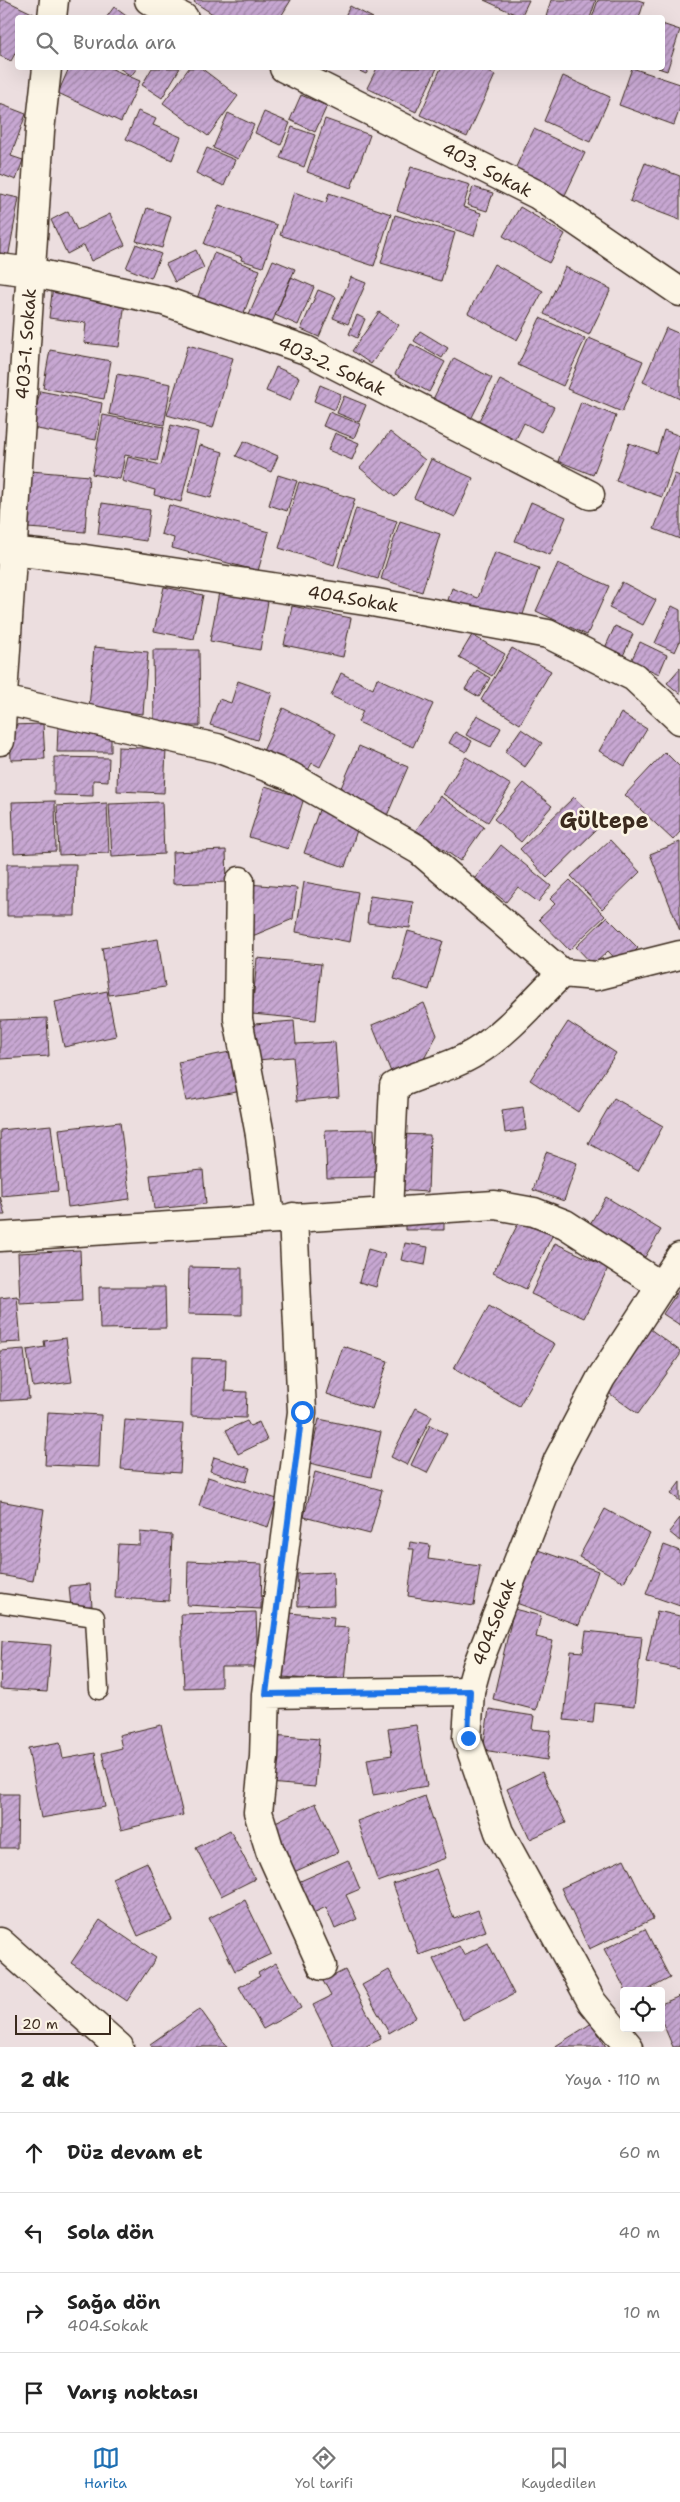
<!DOCTYPE html>
<html lang="tr">
<meta charset="utf-8">
<style>
:root{--surface:#fff;--page:#f6f6f6;--text:#222;--muted:#767676;--line:#e0e0e0;--accent:#1f6fb2}
body{margin:0;font-family:"Shantell Sans",sans-serif;background:var(--page);color:var(--text)}
.controls{position:absolute;right:15px;bottom:15px;display:grid;overflow:hidden;border-radius:5px;box-shadow:0 5px 20px #0002}
.controls button{width:45px;height:45px;display:grid;place-items:center;padding:0;border:0;border-bottom:1px solid var(--line);background:var(--surface);color:var(--text);font:25px sans-serif}
.scale{position:absolute;left:15px;bottom:12px;width:96px;box-sizing:border-box;padding-left:5px;border:2px solid #3b2a1e;border-top:0;font-size:14px;line-height:18px;white-space:nowrap;color:#3b2a1e;-webkit-text-stroke:4px #fcf5e5;paint-order:stroke}
.stop{position:absolute;width:15px;height:15px;margin:-11px;border:4px solid #1a73e8;border-radius:50%;background:#fff}
.stop.end{background:#1a73e8;border-color:#fff;box-shadow:0 1px 5px #0008}
.list{margin:0;padding:0;list-style:none}
h2{display:flex;justify-content:space-between;align-items:center;height:65px;margin:0;padding:0 20px;font-size:21px}
h2 small{font-size:16px;font-weight:400;color:var(--muted)}
.list li{display:grid;grid-template-columns:32px 1fr auto;gap:15px;align-items:center;box-sizing:border-box;height:80px;padding:0 20px;border-top:1px solid var(--line)}
.list b{display:block;font-size:19px;white-space:nowrap}
.list p{margin:0;font-size:16px;white-space:nowrap;color:var(--muted)}
.list em{font-size:16px;font-style:normal;color:var(--muted)}
.icon{flex:none;width:28px;height:28px;fill:none;stroke:currentColor;stroke-width:2;stroke-linecap:round;stroke-linejoin:round}
.map{position:relative;flex:none;width:680px;height:2047px;overflow:hidden}
.search{position:absolute;background:var(--surface);box-shadow:0 5px 20px #0002;left:15px;right:15px;top:15px;height:55px;display:flex;align-items:center;gap:12px;box-sizing:border-box;padding:0 18px;border-radius:5px;color:var(--muted);font-size:19px}
.sheet{height:385px;background:var(--surface)}
nav{display:flex;justify-content:space-around;align-items:center;box-sizing:border-box;height:70px;border-top:1px solid var(--line);background:var(--surface);font-size:14px;color:var(--muted)}
nav a{display:grid;justify-items:center;gap:2px}
nav .on{color:var(--accent)}
.map>svg:first-child{display:block}
</style>
<div class="map">
<svg width="680" height="2047" viewBox="0 0 680 2047">
<defs>
<pattern id="building-hatch" width="6" height="6" patternUnits="userSpaceOnUse" patternTransform="scale(1.25)"><rect width="6" height="6" fill="#c7a7d2"/><path d="M-1 1l2-2M0 6l6-6M5 7l2-2" fill="none" stroke="#a388aa"/></pattern>
</defs>
<rect width="100%" height="100%" fill="#ecdedf"/>
<filter id="ink" filterUnits="userSpaceOnUse"><feTurbulence type="fractalNoise" baseFrequency=".02" numOctaves="2"/><feDisplacementMap in="SourceGraphic" scale="10" xChannelSelector="R" yChannelSelector="G"/><feConvolveMatrix kernelMatrix="1 2 1 2 8 2 1 2 1" color-interpolation-filters="sRGB"/></filter>
<g filter="url(#ink)">
<path fill="url(#building-hatch)" stroke="#3b2a1e" d="M0,0H5L34,14L32,18H18V48L11,61L0,56Z
M195,0H291L280,18H219L194,2Z
M484,0H529L521,17Z
M551,0H596L590,18H548L546,17Z
M598,0H638L644,2L639,18H592Z
M350,6L373,18H344Z
M114,7L129,18H106Z
M662,24L680,30L667,71L658,68H662Z
M69,68H110L140,81L121,122L58,93Z
M119,68H137L131,76Z
M152,68H180L162,98L142,85Z
M189,68H201L238,96L208,136L163,103Z
M353,68H370L366,74Z
M377,68H437L416,112L367,88Z
M441,68H479L495,75L467,137L420,115Z
M632,68L680,84V108L674,125L619,105Z
M563,76L610,97L590,142L544,121Z
M301,95L327,106L315,132L290,120Z
M0,104L26,114L11,156L23,160L16,180L0,174Z
M138,111L156,119L153,125L181,137L172,160L126,139Z
M264,112L290,123L281,145L255,133Z
M228,113L254,125L238,159L213,148Z
M325,119L370,135L351,188L307,172Z
M292,127L315,135L304,167L280,158Z
M534,129L585,153L565,195L514,171Z
M207,148L235,160L224,186L196,173Z
M645,163L680,176V220L630,201Z
M411,167L470,185L463,207L481,213L474,236L397,210Z
M473,187L493,193L487,211L467,205Z
M294,192L326,203L329,193L391,214L374,266L280,235Z
M0,194L19,198L8,258L0,256Z
M219,205L277,225L263,267L241,260L242,257L204,244Z
M520,207L565,234L549,263L503,236Z
M147,208L171,216L162,248L136,241Z
M68,211L77,230L110,214L125,245L91,261L84,245L67,254L51,220Z
M395,215L455,233L441,281L381,263Z
M136,244L161,254L151,278L126,268Z
M196,250L204,268L175,282L166,264Z
M214,253L260,270L242,318L196,301Z
M273,260L295,269L271,325L249,315Z
M494,264L543,291L517,340L468,313Z
M565,267L611,289L589,335L544,314Z
M291,277L314,287L298,325L275,315Z
M351,277L366,283L348,324L333,318Z
M53,285L126,295L119,347L84,343L86,323L49,318Z
M318,290L336,297L319,337L301,329Z
M379,312L399,325L371,364L352,351Z
M357,315L365,319L357,338L349,334Z
M540,318L585,339L563,386L518,365Z
M666,328L680,334V399L643,382Z
M420,331L448,348L442,358L414,341Z
M589,338L643,361L622,412L567,389Z
M411,344L445,362L429,392L395,374Z
M188,345L233,358L213,428L167,415Z
M50,350L111,361L104,399L43,388Z
M454,358L492,378L470,421L432,401Z
M276,367L299,377L290,401L266,391Z
M117,374L171,384L164,425L109,414Z
M500,380L554,407L541,432L524,423L512,447L475,428Z
M320,385L341,394L335,410L314,401Z
M40,391L102,403L96,440L32,428Z
M344,396L366,405L359,422L337,413Z
M581,402L616,416L593,475L558,461Z
M329,412L360,424L354,438L323,426Z
M103,415L164,427L157,461L125,455L120,479L92,474Z
M171,425L198,432L181,502L154,495L155,490L122,481L128,457L161,465Z
M664,430L680,436V444L662,497L616,481L629,443L657,453Z
M390,432L425,460L395,497L360,468Z
M335,433L359,443L352,460L328,450Z
M244,441L278,456L271,472L236,456Z
M200,445L223,452L211,498L188,492Z
M431,459L473,478L455,517L414,498Z
M31,471L89,476L85,532L27,528Z
M675,474L680,476V539L654,529Z
M278,475L297,481L287,511L269,505Z
M299,482L355,499L334,565L279,548Z
M531,502L566,517L550,555L515,541Z
M102,503L150,510L146,541L98,534Z
M169,505L269,532L258,571L172,548L174,538L161,534Z
M356,508L397,521L378,579L338,567Z
M400,521L440,534L422,592L381,579Z
M495,552L539,568L519,626L448,600L452,588L478,598Z
M558,563L609,586L587,635L536,611Z
M622,582L656,600L643,625L609,608Z
M164,587L203,595L194,639L154,631Z
M219,592L268,601L260,650L210,641Z
M292,606L351,618L343,657L284,645Z
M672,606L680,610V641L675,652L655,643Z
M615,626L633,634L622,658L604,650Z
M472,635L505,654L492,676L459,657Z
M640,642L667,655L659,674L631,661Z
M94,647L148,652L143,714L89,708Z
M512,648L551,671L520,724L481,700Z
M153,650H199L200,726H154Z
M680,668V694L667,683Z
M477,670L490,678L479,697L465,689Z
M341,673L373,689L377,678L433,704L413,747L358,722L363,711L331,696Z
M238,681L272,693L257,740L210,725L219,699L231,703Z
M283,708L336,734L320,767L312,763L307,772L263,751Z
M621,713L647,729L625,766L599,751Z
M477,715L501,728L491,747L466,735Z
M43,724L45,759L11,760L10,725Z
M58,727H111V752H57Z
M521,729L542,743L525,767L505,752Z
M455,732L472,741L466,752L449,743Z
M359,746L408,767L386,818L337,797Z
M118,747L166,749L164,793L117,791Z
M665,752L680,767V832L673,840L625,795Z
M54,757L109,758L108,781L93,780V796L54,795Z
M466,757L511,785L488,822L443,794Z
M524,783L552,806L521,842L494,819Z
M265,786L304,798L288,849L249,837Z
M440,796L484,827L460,861L416,830Z
M574,797L601,825L547,878L520,849Z
M55,801L56,851L14,853L12,802Z
M162,802L164,854L112,857L109,804Z
M107,803L109,853L59,855L57,806Z
M319,810L359,824L345,867L304,853Z
M610,840L640,872L602,909L571,876Z
M680,842V931L650,854Z
M501,845L551,886L538,902L518,887L506,902L475,878Z
M226,850L227,882L173,884L172,852Z
M7,864H76L75,916H7Z
M570,880L605,916L569,950L539,919L555,904L550,899Z
M304,882L358,892L350,942L296,932Z
M248,884L297,888L293,919L243,940Z
M370,896L413,902L410,928L367,923Z
M607,917L638,948L621,965L608,951L593,965L576,947Z
M408,931L443,941L429,990L394,979Z
M158,939L165,987L109,995L102,948Z
M257,958L321,964L316,1020L252,1014Z
M107,991L116,1036L64,1047L55,1002Z
M424,1003L437,1035L420,1066L393,1077L372,1025Z
M47,1018L49,1056L0,1059V1020Z
M294,1021L296,1044L335,1042L339,1097L297,1101L293,1057L257,1060L254,1024Z
M568,1022L616,1053L578,1112L530,1080Z
M235,1051L242,1091L186,1101L178,1062Z
M614,1098L663,1126L638,1171L588,1143Z
M523,1107L526,1130L505,1133L502,1110Z
M120,1122L130,1199L68,1207L59,1129Z
M51,1125L58,1191L1,1196L0,1130Z
M374,1129L376,1177L327,1178L325,1130Z
M397,1134L430,1135L428,1192L394,1190Z
M546,1152L577,1163L564,1201L533,1190Z
M203,1170L206,1204L154,1209L150,1175Z
M0,1196L5,1215H0Z
M606,1197L661,1230L645,1257L590,1224Z
M405,1214H444V1230H405Z
M522,1216L554,1232L526,1289L493,1273Z
M405,1243L428,1247L425,1265L401,1260Z
M555,1243L608,1268L584,1318L531,1294Z
M368,1249L385,1254L376,1287L359,1282Z
M80,1250L82,1301L20,1304L18,1253Z
M189,1267L242,1268V1315L188,1314Z
M99,1287H165L166,1328L100,1329Z
M680,1288V1325L663,1314Z
M17,1296L21,1342L0,1343V1298Z
M489,1306L555,1344L519,1406L454,1368Z
M650,1329L680,1351V1355L638,1414L606,1391Z
M66,1338L72,1382L33,1387L27,1350L45,1347L44,1341Z
M343,1346L388,1361L372,1409L327,1394Z
M24,1349L29,1399L0,1401V1351Z
M192,1358L226,1359L225,1391L247,1392L246,1418L191,1416Z
M416,1408L432,1416L407,1465L391,1457Z
M48,1412L101,1415L99,1467L45,1465Z
M319,1419L381,1432L371,1477L309,1463Z
M125,1420L183,1424L180,1473L121,1469Z
M247,1421L250,1426L259,1422L267,1440L238,1454L226,1430Z
M430,1425L447,1434L427,1473L411,1465Z
M214,1457L250,1468L246,1482L210,1471Z
M315,1472L382,1490L370,1534L304,1517Z
M208,1477L277,1499L268,1527L199,1506Z
M680,1482V1501L671,1494Z
M0,1501L44,1509L33,1581L0,1575Z
M605,1509L650,1534L624,1582L579,1557Z
M680,1518V1541L669,1532Z
M140,1532L172,1535L169,1601L115,1598L118,1544L140,1545Z
M410,1542L430,1545L428,1559L480,1566L474,1606L408,1596L414,1549H409Z
M664,1545L680,1551V1606L646,1594Z
M535,1549L598,1571L579,1625L516,1603Z
M188,1561L262,1564L261,1609L187,1605Z
M333,1572L334,1605L298,1606L297,1574Z
M90,1584L92,1606L71,1608L69,1586Z
M514,1609L541,1616L536,1637L553,1641L536,1710L493,1699Z
M657,1611L680,1616V1669L646,1662Z
M256,1612L258,1667H221V1687L184,1688L181,1614Z
M289,1613L334,1617L333,1627L349,1628L344,1682L283,1677Z
M586,1631L642,1637L634,1707L595,1703L593,1723L564,1720L571,1651L583,1652Z
M2,1641L51,1645L47,1692L0,1689Z
M489,1709L534,1716L532,1729L551,1731L547,1760L483,1750Z
M161,1725L183,1815L121,1830L102,1753L122,1748L119,1735Z
M416,1725L427,1786L373,1795L367,1759L392,1755L388,1729Z
M273,1735L319,1739L315,1787L269,1783Z
M60,1742L63,1759L95,1753L105,1807L41,1818L28,1748Z
M542,1772L566,1823L530,1839L507,1789Z
M0,1794H18L17,1848H0Z
M425,1796L446,1858L378,1882L357,1821Z
M316,1803L338,1852L294,1872L271,1824Z
M230,1830L255,1879L221,1896L196,1848Z
M624,1859L653,1919L589,1949L561,1888Z
M348,1860L360,1889L346,1895L357,1919L335,1929L326,1907L309,1915L296,1883Z
M147,1862L173,1921L138,1936L112,1878Z
M436,1869L454,1919L478,1910L486,1931L419,1955L393,1884Z
M245,1900L271,1954L235,1971L209,1918Z
M100,1920L156,1958L127,2001L71,1963Z
M645,1929L670,1978L646,1991H626L604,1949Z
M488,1943L514,1994L463,2020L433,1959L459,1946L464,1955Z
M276,1963L301,2008L263,2029L239,1987L260,1976L258,1973Z
M345,1970L381,2039L364,2047H334L313,2005L331,1996L323,1981Z
M389,1970L416,2017L389,2033L362,1985Z
M680,1996V2047H673L661,2019V2004Z
M200,2009L227,2047H152L150,2044Z
M592,2023L606,2047H554Z"/>
<g fill="none" stroke-linecap="round" stroke-linejoin="round">
<defs>
<path id="lane" d="M0,1603L95,1617L99,1690"/>
<path id="street" d="M149,0L184,18
M52,18L54,0
M284,68L538,195L680,292
M0,268L31,272L164,301L306,350L590,495
M3,700L217,748L290,776L419,850L562,973L596,976L680,955
M0,741L40,131L47,68
M240,881L238,1019L260,1135L270,1218
M388,1211L394,1086C420,1073 451,1068 476,1052C508,1032 535,999 562,973
M293,1217L302,1412L266,1694L264,1757L258,1812L270,1851L322,1966
M0,1237L495,1205L534,1212L565,1224L661,1286
M266,1694L470,1691
M0,1942L119,2047"/>
<path id="secondary" d="M0,550L85,559L372,602L548,634L634,677L680,720
M629,2047L592,2002L499,1832L467,1738L470,1691L477,1666L558,1460L601,1378L680,1257"/>
</defs>
<use href="#lane" stroke="#3b2a1e" stroke-width="21"/>
<use href="#street" stroke="#3b2a1e" stroke-width="31"/>
<use href="#secondary" stroke="#3b2a1e" stroke-width="31"/>
<use href="#lane" stroke="#fcf5e5" stroke-width="18"/>
<use href="#street" stroke="#fcf5e5" stroke-width="28"/>
<use href="#secondary" stroke="#fcf5e5" stroke-width="28"/>
</g>
</g>
<g fill="none" stroke-linecap="round" stroke-linejoin="round" filter="url(#ink)">
<path stroke="#1a73e8" stroke-width="6" d="M302,1412L266,1694L470,1691L468,1738"/>
</g>
<g text-anchor="middle" stroke-width="5" stroke-linejoin="round" paint-order="stroke">
<g font-size="18" fill="#3b2a1e" stroke="#fcf5e5">
<text transform="translate(487 170) rotate(27)" y="6">403. Sokak</text>
<text transform="translate(26 344) rotate(-86)" y="6">403-1. Sokak</text>
<text transform="translate(332 366) rotate(25)" y="6">403-2. Sokak</text>
<text transform="translate(353 599) rotate(9)" y="6">404.Sokak</text>
<text transform="translate(494 1622) rotate(-69)" y="6">404.Sokak</text>
</g>
<g font-size="22" font-weight="bold" fill="#3b2a1e" stroke="#fcf5e5">
<text x="604" y="828">Gültepe</text>
</g>
</g>
</svg>
<div class="controls">
<button><svg class="icon" aria-label="locate" viewBox="0 0 24 24"><circle cx="12" cy="12" r="6"/><path d="M12 2v4M12 18v4M2 12h4M18 12h4"/></svg></button>
</div>
<div class="scale">20 m</div>
<div class="stop" style="left:302px;top:1412px"></div>
<div class="stop end" style="left:468px;top:1738px"></div>
<div class="search"><svg class="icon" aria-label="search" viewBox="0 0 24 24"><circle cx="10" cy="10" r="6"/><path d="M15 15l6 6"/></svg>Burada ara</div>
</div>
<section class="sheet">
<h2>2 dk<small>Yaya · 110 m</small></h2>
<ul class="list">
<li><svg class="icon" aria-label="ahead" viewBox="0 0 24 24"><path d="M12 20V5M6 11l6-6 6 6"/></svg><div><b>Düz devam et</b></div><em>60 m</em></li>
<li><svg class="icon" aria-label="left" viewBox="0 0 24 24"><path d="M17 20v-9H6M10 6l-5 5 5 5"/></svg><div><b>Sola dön</b></div><em>40 m</em></li>
<li><svg class="icon" aria-label="right" viewBox="0 0 24 24"><path d="M7 20v-9h11M14 6l5 5-5 5"/></svg><div><b>Sağa dön</b><p>404.Sokak</p></div><em>10 m</em></li>
<li><svg class="icon" aria-label="arrive" viewBox="0 0 24 24"><path d="M6 21V4h12l-3 4 3 4H6"/></svg><div><b>Varış noktası</b></div></li>
</ul>
</section>
<nav>
<a class="on"><svg class="icon" aria-label="map" viewBox="0 0 24 24"><path d="M3 6l6-2 6 2 6-2v14l-6 2-6-2-6 2zM9 4v14M15 6v14"/></svg>Harita</a>
<a><svg class="icon" aria-label="directions" viewBox="0 0 24 24"><path d="M12 3l9 9-9 9-9-9zM9 14v-3h6M13 9l2 2-2 2"/></svg>Yol tarifi</a>
<a><svg class="icon" aria-label="saved" viewBox="0 0 24 24"><path d="M7 4h10v16l-5-4-5 4z"/></svg>Kaydedilen</a>
</nav>
